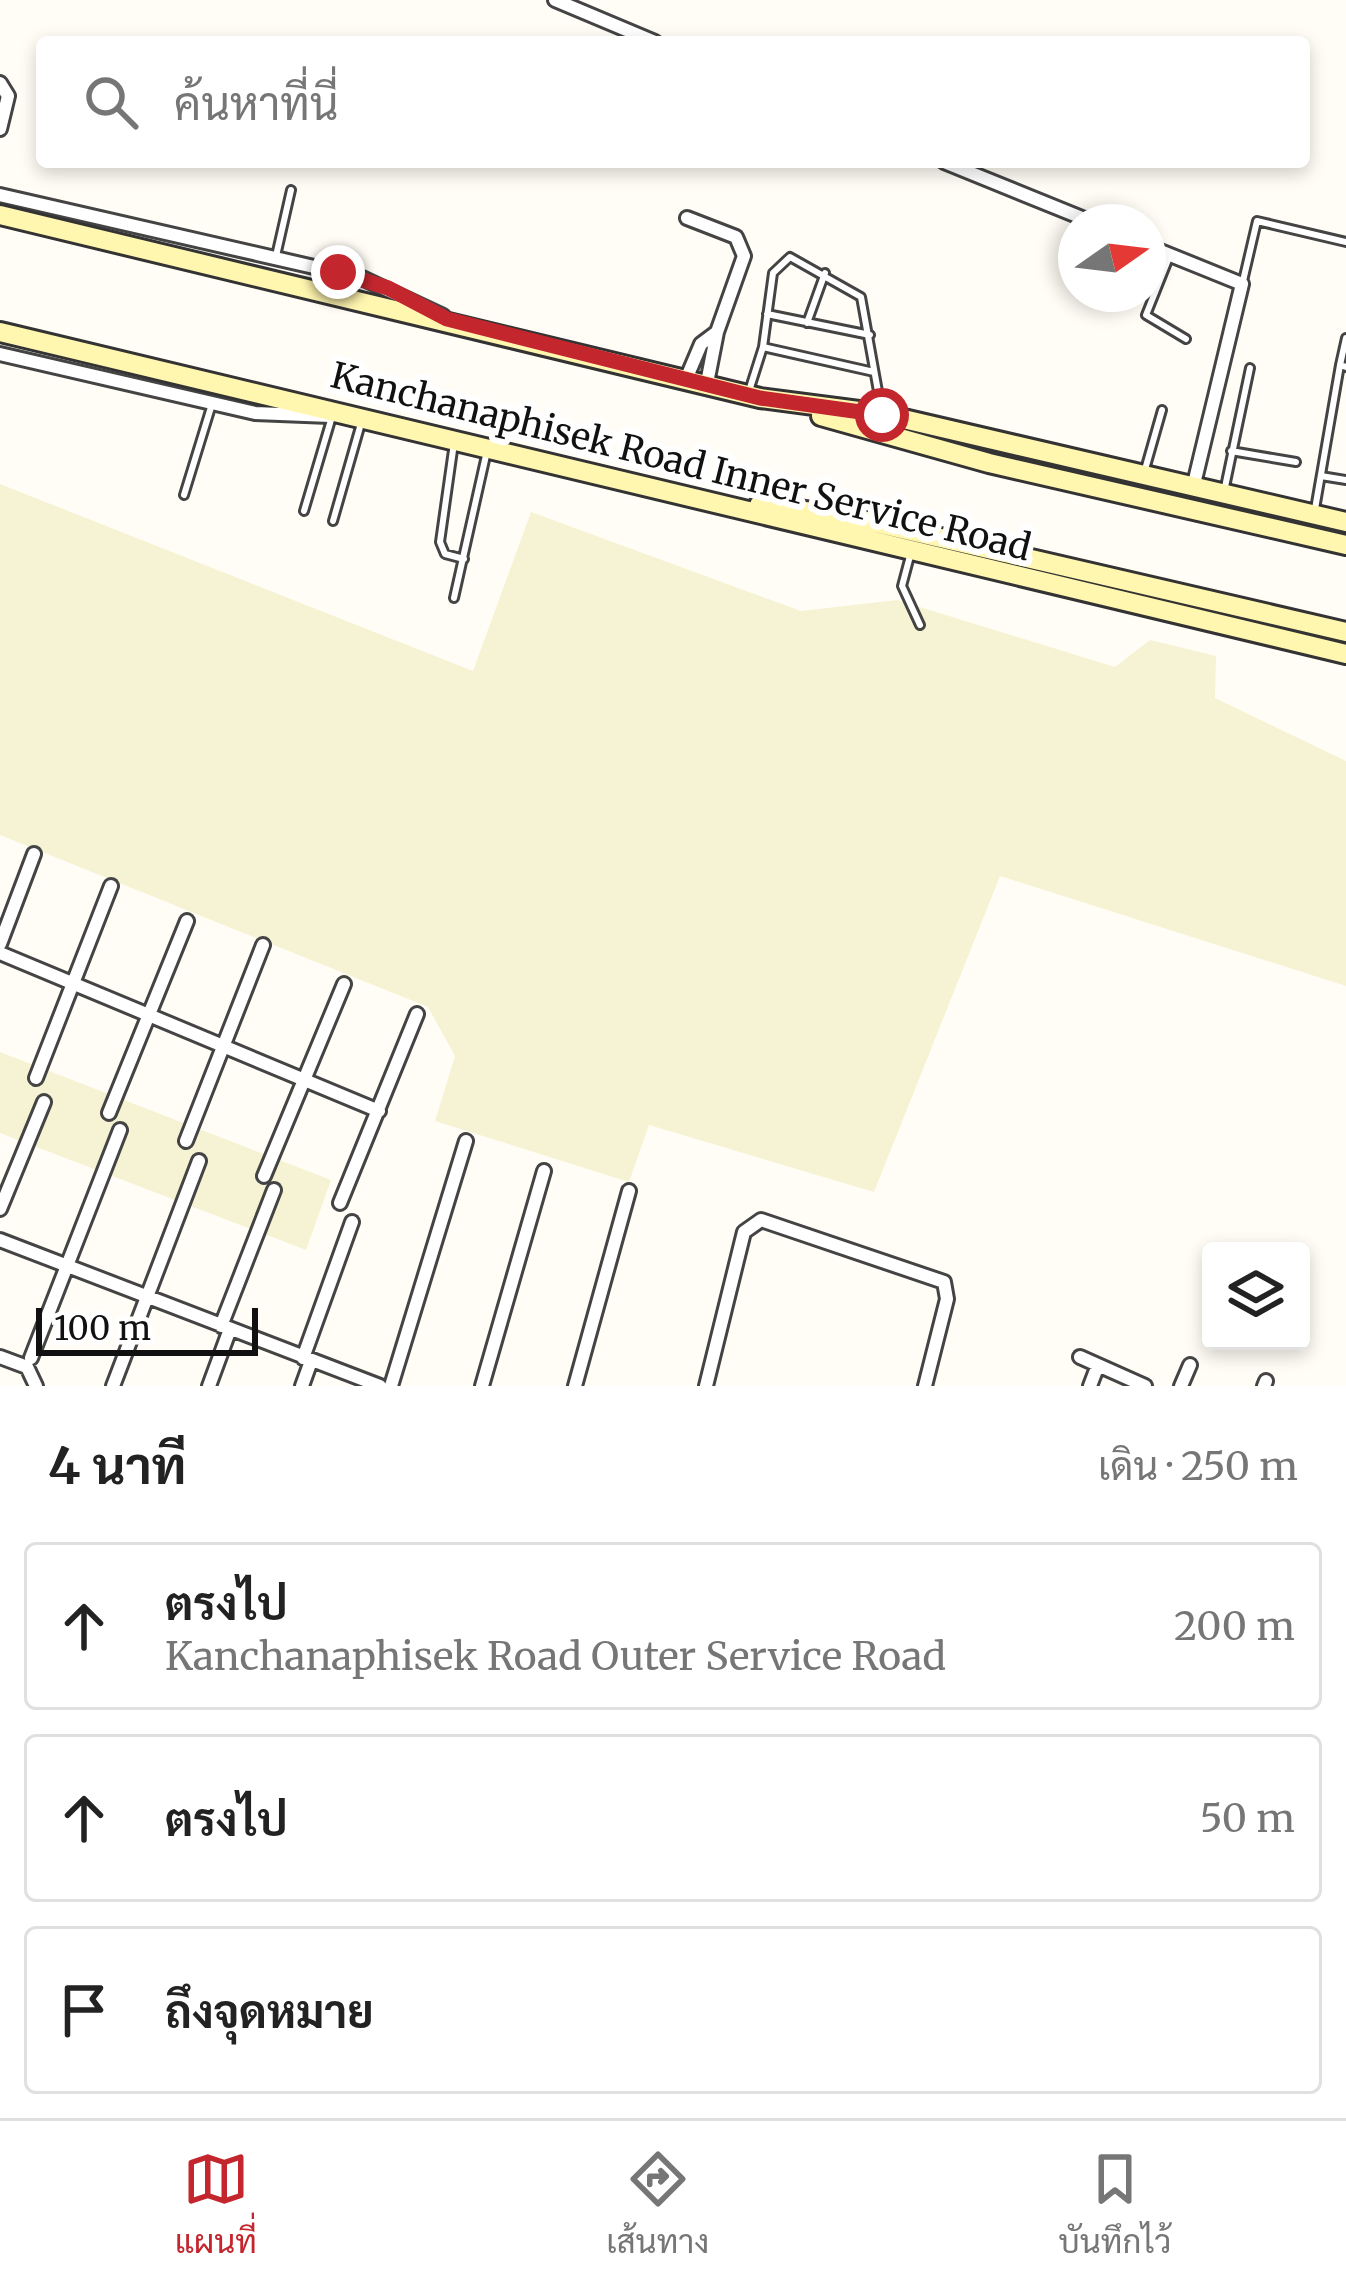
<!DOCTYPE html>
<html lang="th">
<meta charset="utf-8">
<style>
:root{--surface:#fff;--page:#f6f6f6;--text:#222;--muted:#767676;--line:#e0e0e0;--accent:#c4262e}
body{margin:0;font-family:Merriweather,Sarabun,serif;background:var(--page);color:var(--text)}
.controls{position:absolute;right:36px;bottom:36px;display:grid;overflow:hidden;border-radius:12px;box-shadow:0 6px 18px #0003}
.controls button{width:108px;height:108px;display:grid;place-items:center;padding:0;border:0;border-bottom:3px solid var(--line);background:var(--surface);color:var(--text);font:60px sans-serif}
.compass{position:absolute;left:1058px;top:204px;width:108px;height:108px;border-radius:50%;background:var(--surface);box-shadow:0 6px 18px #0003;rotate:76deg}
.scale{position:absolute;left:36px;bottom:30px;width:222px;box-sizing:border-box;padding-left:12px;border:6px solid #111;border-top:0;font-size:33px;line-height:42px;white-space:nowrap;color:#111;-webkit-text-stroke:9px #fff;paint-order:stroke}
.stop{position:absolute;width:36px;height:36px;margin:-27px;border:9px solid #c4262e;border-radius:50%;background:#fff}
.stop.end{background:#c4262e;border-color:#fff;box-shadow:0 3px 12px #0008}
.list{margin:0;padding:0;list-style:none}
h2{display:flex;justify-content:space-between;align-items:center;height:156px;margin:0;padding:0 48px;font-size:51px}
h2 small{font-size:39px;font-weight:400;color:var(--muted)}
.list li{display:grid;grid-template-columns:78px 1fr auto;gap:36px;align-items:center;box-sizing:border-box;height:168px;margin:0 24px 24px;padding:0 24px;border:3px solid var(--line);border-radius:12px}
.list b{display:block;font-size:45px;white-space:nowrap}
.list p{margin:0;font-size:39px;white-space:nowrap;color:var(--muted)}
.list em{font-size:39px;font-style:normal;color:var(--muted)}
.icon{flex:none;width:66px;height:66px;fill:none;stroke:currentColor;stroke-width:2;stroke-linecap:round;stroke-linejoin:round}
.map{position:relative;flex:none;width:1346px;height:1386px;overflow:hidden}
.search{position:absolute;background:var(--surface);box-shadow:0 6px 18px #0003;left:36px;right:36px;top:36px;height:132px;display:flex;align-items:center;gap:30px;box-sizing:border-box;padding:0 42px;border-radius:12px;color:var(--muted);font-size:45px}
.sheet{height:732px;background:var(--surface)}
nav{display:flex;justify-content:space-around;align-items:center;box-sizing:border-box;height:168px;border-top:3px solid var(--line);background:var(--surface);font-size:33px;color:var(--muted)}
nav a{display:grid;justify-items:center;gap:6px}
nav .on{color:var(--accent)}
.map>svg:first-child{display:block}
</style>
<div class="map">
<svg width="1346" height="1386" viewBox="0 0 1346 1386">
<rect width="100%" height="100%" fill="#fffdf5"/>
<path fill="#f6f3d4" d="M0,484L473,671L531,512L801,611L897,600L1115,667L1150,640L1216,656L1215,698L1346,761V986L1000,876L874,1192L649,1125L629,1182L435,1121L455,1056L428,1007L0,835Z
M0,1052L331,1180L306,1250L0,1133Z"/>
<g fill="none" stroke-linecap="round" stroke-linejoin="round">
<defs>
<path id="lane" d="M1170,255L1146,315L1186,339
M276,256L291,190
M1243,281L1257,221L1346,242
M767,314L870,335
M807,323L825,273
M1346,338L1340,365L1346,367
M763,347L874,372
M749,391L763,347L773,273L790,257L861,297L881,408
M454,443L440,542L445,554L464,559
M1231,451L1296,462
M1144,473L1162,410
M1321,476L1346,480
M1225,487L1250,368
M184,495L212,404
M1315,509L1340,365
M304,511L331,420
M333,521L362,420
M910,556L902,586L920,625
M454,598L487,451"/>
<path id="street" d="M555,0L655,42
M0,83L8,96L0,129
M944,162L1092,222
M0,195L362,278L443,316
M687,218L736,237L744,256L717,332L707,383
M1148,246L1242,284L1193,488
M0,354L255,413L330,416
M687,377L701,344L717,332
M0,944L34,854
M0,953L379,1111
M36,1078L111,886
M109,1113L187,921
M186,1141L263,945
M264,1176L344,984
M340,1203L417,1014
M0,1209L44,1102
M0,1240L380,1386
M221,1326L274,1190
M0,1357L27,1367L36,1386
M1080,1357L1145,1386
M31,1358L120,1130
M303,1358L352,1222
M113,1386L199,1161
M209,1386L230,1329
M302,1386L311,1361
M391,1386L466,1141
M482,1386L544,1171
M575,1386L629,1191
M706,1386L744,1232L761,1220L944,1282L947,1299L925,1386
M1090,1386L1098,1365
M1181,1386L1190,1365
M1264,1386L1266,1381"/>
<path id="secondary" d="M0,215L760,398L882,414L1346,522
M0,332L1346,654
M821,416L989,463L1346,545
M759,505L850,517L1346,632"/>
</defs>
<use href="#lane" stroke="#444" stroke-width="12"/>
<use href="#street" stroke="#444" stroke-width="18"/>
<use href="#secondary" stroke="#333" stroke-width="24"/>
<use href="#lane" stroke="#fff" stroke-width="6"/>
<use href="#street" stroke="#fff" stroke-width="12"/>
<use href="#secondary" stroke="#fff6b0" stroke-width="18"/>
</g>
<g fill="none" stroke-linecap="round" stroke-linejoin="round">
<path stroke="#c4262e" stroke-width="15" d="M338,272L388,288L447,319L760,398L882,415"/>
</g>
<g text-anchor="middle" stroke-width="12" stroke-linejoin="round" paint-order="stroke">
<g font-size="36" fill="#111" stroke="#fff">
<text transform="translate(681 461) rotate(14)" y="13">Kanchanaphisek Road Inner Service Road</text>
</g>
</g>
</svg>
<div class="controls">
<button><svg class="icon" aria-label="layers" viewBox="0 0 24 24"><path d="M12 4l9 5-9 5-9-5zM3 14l9 5 9-5"/></svg></button>
</div>
<svg class="compass" viewBox="-18 -18 36 36"><path d="M0-13l5 13h-10z" fill="#e53935"/><path d="M0 13l5-13h-10z" fill="#767676"/></svg>
<div class="scale">100 m</div>
<div class="stop" style="left:882px;top:415px"></div>
<div class="stop end" style="left:338px;top:272px"></div>
<div class="search"><svg class="icon" aria-label="search" viewBox="0 0 24 24"><circle cx="10" cy="10" r="6"/><path d="M15 15l6 6"/></svg>ค้นหาที่นี่</div>
</div>
<section class="sheet">
<h2>4 นาที<small>เดิน · 250 m</small></h2>
<ul class="list">
<li><svg class="icon" aria-label="ahead" viewBox="0 0 24 24"><path d="M12 20V5M6 11l6-6 6 6"/></svg><div><b>ตรงไป</b><p>Kanchanaphisek Road Outer Service Road</p></div><em>200 m</em></li>
<li><svg class="icon" aria-label="ahead" viewBox="0 0 24 24"><path d="M12 20V5M6 11l6-6 6 6"/></svg><div><b>ตรงไป</b></div><em>50 m</em></li>
<li><svg class="icon" aria-label="arrive" viewBox="0 0 24 24"><path d="M6 21V4h12l-3 4 3 4H6"/></svg><div><b>ถึงจุดหมาย</b></div></li>
</ul>
</section>
<nav>
<a class="on"><svg class="icon" aria-label="map" viewBox="0 0 24 24"><path d="M3 6l6-2 6 2 6-2v14l-6 2-6-2-6 2zM9 4v14M15 6v14"/></svg>แผนที่</a>
<a><svg class="icon" aria-label="directions" viewBox="0 0 24 24"><path d="M12 3l9 9-9 9-9-9zM9 14v-3h6M13 9l2 2-2 2"/></svg>เส้นทาง</a>
<a><svg class="icon" aria-label="saved" viewBox="0 0 24 24"><path d="M7 4h10v16l-5-4-5 4z"/></svg>บันทึกไว้</a>
</nav>
